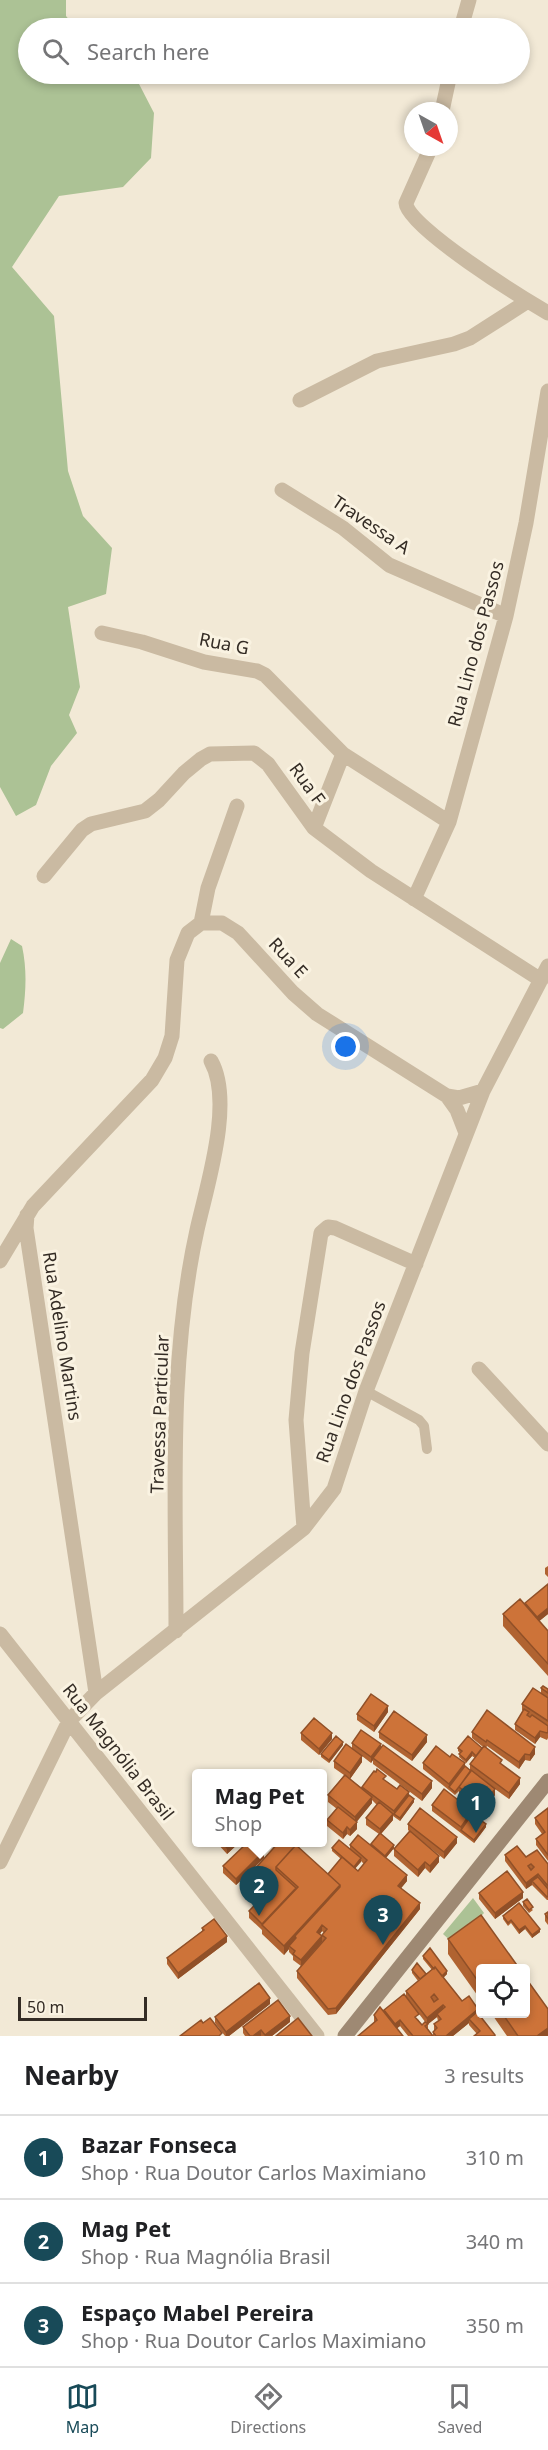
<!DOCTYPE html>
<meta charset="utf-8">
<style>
:root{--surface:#fff;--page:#f6f6f6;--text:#202124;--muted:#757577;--line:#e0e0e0;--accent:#184a58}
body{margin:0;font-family:"Noto Sans",sans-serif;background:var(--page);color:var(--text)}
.controls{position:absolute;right:18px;bottom:18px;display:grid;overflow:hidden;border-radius:6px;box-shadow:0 3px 9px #0003}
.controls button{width:54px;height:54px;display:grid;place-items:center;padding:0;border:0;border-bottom:2px solid var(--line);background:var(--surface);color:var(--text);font:30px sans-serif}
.compass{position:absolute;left:404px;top:102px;width:54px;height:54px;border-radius:50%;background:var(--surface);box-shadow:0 3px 9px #0003;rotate:140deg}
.scale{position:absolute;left:18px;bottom:15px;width:129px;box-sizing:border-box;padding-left:6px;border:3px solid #342c25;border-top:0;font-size:16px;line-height:21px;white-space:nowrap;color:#342c25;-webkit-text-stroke:4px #faf3e2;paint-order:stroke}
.you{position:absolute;left:346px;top:1047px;width:21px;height:21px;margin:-15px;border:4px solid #fff;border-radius:50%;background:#1a73e8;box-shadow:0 0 0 9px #1a73e833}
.badge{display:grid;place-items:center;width:39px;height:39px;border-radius:50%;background:var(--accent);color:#fff;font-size:20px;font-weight:700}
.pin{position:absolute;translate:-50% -50px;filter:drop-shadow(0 2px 3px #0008)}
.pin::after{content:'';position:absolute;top:32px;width:21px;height:18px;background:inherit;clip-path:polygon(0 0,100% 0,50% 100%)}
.popup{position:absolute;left:192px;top:1769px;width:135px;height:78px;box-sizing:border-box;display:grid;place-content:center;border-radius:6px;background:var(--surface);filter:drop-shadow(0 2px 4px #0005);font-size:20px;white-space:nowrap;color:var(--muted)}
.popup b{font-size:22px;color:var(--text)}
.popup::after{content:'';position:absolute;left:50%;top:100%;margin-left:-12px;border:12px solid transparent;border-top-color:var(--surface)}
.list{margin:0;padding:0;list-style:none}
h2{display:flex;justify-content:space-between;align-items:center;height:78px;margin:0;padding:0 24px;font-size:26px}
h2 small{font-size:20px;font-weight:400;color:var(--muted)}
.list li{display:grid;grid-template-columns:39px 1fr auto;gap:18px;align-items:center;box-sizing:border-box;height:84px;padding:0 24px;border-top:2px solid var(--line)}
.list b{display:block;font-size:22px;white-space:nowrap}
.list p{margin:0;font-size:20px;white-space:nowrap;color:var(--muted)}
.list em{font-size:20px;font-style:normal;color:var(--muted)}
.icon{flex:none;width:33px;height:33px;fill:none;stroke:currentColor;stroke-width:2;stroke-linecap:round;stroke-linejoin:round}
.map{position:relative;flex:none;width:548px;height:2036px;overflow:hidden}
.search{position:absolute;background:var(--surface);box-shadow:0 3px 9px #0003;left:18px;right:18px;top:18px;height:66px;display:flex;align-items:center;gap:15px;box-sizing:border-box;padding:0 21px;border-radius:33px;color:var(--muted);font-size:22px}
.sheet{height:330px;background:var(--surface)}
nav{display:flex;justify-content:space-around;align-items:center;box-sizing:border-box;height:84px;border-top:2px solid var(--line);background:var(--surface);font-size:16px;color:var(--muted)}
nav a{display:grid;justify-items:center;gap:3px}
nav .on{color:var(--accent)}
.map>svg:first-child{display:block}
</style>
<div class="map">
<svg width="548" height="2036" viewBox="0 0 548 2036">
<rect width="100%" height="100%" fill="#f2e9d6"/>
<path fill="#acc295" d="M0,0H66V16L76,28H28V74H127L138,82L154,113L151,158L123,187L59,196L12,267L54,316L68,471L83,516L112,548L106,594L68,607L80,687L69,715L77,733L51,766L36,805L16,816L0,787Z
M11,939L22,946C27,969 26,990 23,1013L3,1029L0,1028V963Z
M473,1898L484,1913L454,1944L443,1934Z"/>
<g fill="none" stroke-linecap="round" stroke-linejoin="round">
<path stroke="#cabaa2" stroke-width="10" d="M366,1391L419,1420L424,1426L427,1449"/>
<path stroke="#cabaa2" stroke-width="15" d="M461,28L469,0
M442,111L450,74
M431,147L406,203C407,227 524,299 548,313
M300,400L377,361L454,344L470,338L528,301
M282,490L343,528L389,565L506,616
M102,633L142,642L204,662L257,671L265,675L343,754L449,822
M314,828L343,754
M44,876L82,830L91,824L145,811L159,800L184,773L201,759L210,754L254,753L268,764L314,828L371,871L541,980
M414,899L449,822L506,616L526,523L548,391
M201,923L208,888L237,806
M447,1096L457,1110L466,1133
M27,1215L26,1228L96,1693
M0,1261L33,1206L152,1080L165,1058L172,1036L177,960L188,933L201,923H222L238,933L293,993L317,1014L447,1096L459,1098L483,1091
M479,1369L548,1444
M304,1528L296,1420L302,1353L321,1233L328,1227L335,1228L416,1264
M176,1631C176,1498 168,1361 197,1230C207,1185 234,1102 211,1061
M0,1634L317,2036
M0,1862L69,1721L96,1693L304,1528L334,1489L366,1391L483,1091L548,966"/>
<path stroke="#9e8973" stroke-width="15" d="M345,2036L548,1781"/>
</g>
<path fill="#b06331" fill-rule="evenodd" d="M548,1566V1577L545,1574V1568Z
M525,1603L548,1614L539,1621L548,1631V1676L503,1626V1614L525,1606Z
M541,1688L548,1689V1738L547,1740L540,1737L535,1744L515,1730V1724L523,1711L522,1710V1704L541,1693Z
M388,1712L374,1732L357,1720V1714Z
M379,1732L427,1742L412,1761L379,1738Z
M472,1732L535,1754L530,1761L525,1760L519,1769L487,1746L486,1748L520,1784L509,1799L495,1789V1795L483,1812L459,1793V1791L455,1795L423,1769V1763L450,1757L470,1770V1764L475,1758L472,1756L466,1763L459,1757L460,1753L458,1751V1748H482L483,1747L472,1738Z
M301,1733L332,1739L319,1755L301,1740Z
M352,1743L381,1748L432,1788L422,1801L373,1764V1760L371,1763L362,1756V1762L350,1779L362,1788V1787L386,1781L397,1789L409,1795L414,1802L400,1821L393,1816V1820L381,1834L394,1848L386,1858L407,1881L401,1888L420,1909L336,2014L328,2015L297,1978V1971L323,1942L322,1941V1935L324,1933L322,1931L320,1934L322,1942L301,1966L293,1960V1956L289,1952V1949L284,1955L262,1934V1930L249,1918V1911L270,1889V1888L254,1904L245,1895V1890L243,1889V1882L279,1842L328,1874L341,1859L332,1851V1848H350V1845L371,1846V1844L379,1834L366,1825V1818L377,1805L372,1800V1803L356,1822L357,1829L350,1836L347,1834L343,1839L327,1826V1820L337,1809L328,1802V1795L344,1775L334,1768V1761L352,1748ZM361,1861L364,1864L358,1871L355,1868Z
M343,1745L329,1763L321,1757V1754Z
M432,1805L486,1827L474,1843L432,1811Z
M548,1808V1861L536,1845V1839L542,1834L535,1824V1818Z
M408,1824L457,1843L444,1859L419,1839L439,1862L430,1873L425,1868L418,1877L394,1856V1849L409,1831L408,1830Z
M216,1842H240L227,1854Z
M505,1855L526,1857L548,1864V1900H547L532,1885L526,1889L505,1861Z
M264,1858L236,1885L223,1873V1866Z
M479,1893L523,1898L495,1919L479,1899Z
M523,1902L533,1910L529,1913L523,1906Z
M548,1912V1925L545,1921V1914Z
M503,1916L540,1932L532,1938L525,1929L519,1934L511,1923L508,1926L503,1919Z
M202,1928L227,1942L178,1979L167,1964V1958L202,1931Z
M448,1939L480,1968V1999L448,1954Z
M423,1956L447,1974L443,1978L462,2001L478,2014L495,2036L477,2034L469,2025V2023L453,2036H408L400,2026L397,2028L374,2022V2015L384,2012V2010L419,2020V2021L422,2025L426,2023L406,1997V1991L418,1981L412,1973V1970L426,1974L432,1970L423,1959ZM437,2017L438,2021L434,2024V2031L433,2032V2036L428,2029V2024Z
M270,2004L229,2036H225L215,2023V2017Z
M491,2013H525L548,2036H507Z
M290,2022L272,2036H245L243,2033V2027Z"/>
<path fill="#905028" d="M548,1608V1614L537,1623V1617Z
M388,1706V1712L374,1732V1726Z
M540,1731V1737L535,1744V1738Z
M332,1733V1739L319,1755V1749Z
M427,1735V1742L412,1761V1755Z
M343,1742V1745L329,1763V1760Z
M381,1744V1750L373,1758V1760L371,1763V1757Z
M535,1747V1754L530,1761V1755Z
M472,1752V1756L466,1763V1760Z
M525,1754V1760L519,1769V1762Z
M362,1756V1762L350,1779V1773Z
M465,1763V1769L449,1787V1784Z
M520,1778V1784L509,1799V1793Z
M432,1781V1788L422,1801V1794Z
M495,1789V1795L483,1812V1805Z
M409,1792V1798L394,1814V1811Z
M372,1797V1803L355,1824V1817Z
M414,1799V1802L400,1821V1818Z
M472,1811V1817L461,1830V1827Z
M393,1814V1820L380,1835V1829Z
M357,1822V1829L350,1836V1830Z
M486,1824V1827L474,1843V1840Z
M347,1827V1834L343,1839V1833Z
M457,1837V1843L444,1859V1852Z
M233,1842H240L227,1854V1848Z
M394,1845V1848L385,1859V1856Z
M264,1851V1858L236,1885V1879Z
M439,1856V1862L430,1873V1866Z
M361,1858V1862L354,1870V1867Z
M425,1862V1868L418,1877V1870Z
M538,1874V1880L532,1881V1885L526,1889V1883Z
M407,1875V1881L398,1892V1886Z
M270,1882V1888L254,1904V1898Z
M340,1885V1894L296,1938L295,1936V1943L289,1946V1949L284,1955V1946Z
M523,1892V1898L495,1919V1913Z
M420,1903V1909L336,2014V2008Z
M322,1925V1931L317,1938V1932Z
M525,1926V1929L519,1934V1930Z
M540,1929V1932L532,1938V1935Z
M227,1936V1942L178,1979V1973Z
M322,1936V1942L301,1966V1960Z
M447,1971V1974L441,1980V1977Z
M270,1998V2004L229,2036H226V2032Z
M443,2005V2012L437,2014V2017L427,2025V2018Z
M478,2009V2015L469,2019V2023L453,2036H446Z
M290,2016V2022L272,2036H265V2035Z
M400,2020V2026L395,2030V2024Z
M548,2028V2036H537Z
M261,2030V2036H253Z"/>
<path fill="#cd7339" stroke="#905028" stroke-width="1.5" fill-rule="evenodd" d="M548,1584V1608L537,1617L525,1603Z
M520,1599L548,1631V1664L503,1614Z
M543,1686L548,1689V1693L541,1688Z
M533,1688L548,1698V1721L522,1704Z
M371,1694L388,1706L374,1726L357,1714Z
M524,1709L529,1712L527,1715L530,1717L532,1715L548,1726V1732L547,1733L540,1731L535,1738L515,1724Z
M487,1710L535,1747L530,1755L525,1754L519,1762L487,1740L486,1742L472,1732Z
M394,1711L427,1735L412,1755L379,1732Z
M314,1718L332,1733L319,1749L301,1733Z
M361,1730L381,1744L371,1757L352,1743Z
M336,1736L343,1742L329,1760L321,1754Z
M468,1736L482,1748L476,1756L472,1752L466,1760L459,1754L462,1751L458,1748Z
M346,1744L362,1756L350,1773L334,1761Z
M383,1745L432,1781L422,1794L373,1758Z
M436,1746L450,1757L452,1754L465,1763L449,1784L423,1763Z
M484,1746L502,1760L500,1763L520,1778L509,1793L470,1764Z
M465,1766L471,1771L455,1792L449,1787Z
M377,1769L386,1776L383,1779L397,1789L400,1785L409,1792L394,1811L362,1787L374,1771L376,1772Z
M471,1770L495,1789L483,1805L459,1787Z
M345,1775L372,1797L355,1817L328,1795Z
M444,1789L472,1811L461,1827L432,1805Z
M409,1795L414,1799L400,1818L394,1814Z
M379,1802L393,1814L380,1829L366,1818Z
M338,1807L357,1822L350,1830L347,1827L343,1833L327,1820Z
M420,1808L457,1837L444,1852L408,1824Z
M548,1808V1855L536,1839L545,1832L535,1818Z
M472,1814L486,1824L474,1840L461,1830Z
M410,1831L439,1856L430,1866L425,1862L418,1870L394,1849Z
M380,1833L394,1845L385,1856L371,1844Z
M358,1835L407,1875L398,1886L420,1903L336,2008L328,2009L297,1971L326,1938L322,1935L327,1929L322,1925L317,1932L322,1936L301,1960L293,1954L295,1951L289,1946L296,1938L295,1936L340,1887V1885L328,1874L342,1857L358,1871L367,1860L350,1845Z
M339,1840L361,1858L354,1867L332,1848Z
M222,1842H233L227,1848Z
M248,1842H255L264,1851L236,1879L223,1866Z
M279,1842H289L294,1847L276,1867V1870L296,1888L262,1924L249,1911L273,1886L270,1882L254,1898L245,1889L247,1886L243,1882Z
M296,1845L340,1885L284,1946L262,1925L298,1887L276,1867Z
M517,1846L526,1857L537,1850L548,1864V1886L538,1874L526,1883L505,1855ZM531,1864L534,1867L531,1870L528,1866Z
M507,1871L523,1892L495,1913L479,1893Z
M538,1877L548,1889V1896L547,1897L532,1881Z
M527,1899L533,1907L529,1910L523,1902Z
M519,1903L540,1929L532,1935L525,1926L519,1930L511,1920L508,1923L503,1916Z
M548,1912V1919L545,1914Z
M481,1915L519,1968H480V1984L448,1939Z
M214,1919L227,1936L178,1973L167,1958L204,1930L202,1928Z
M430,1948L447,1971L442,1976L435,1967L434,1969L423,1956Z
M417,1963L426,1974L420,1979L412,1970Z
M435,1967L462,2001L469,1996L478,2009L446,2036H436L433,2032L437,2028L434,2024L441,2019L437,2014L445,2007L443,2005L427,2018L406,1991ZM434,1994L438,1999L434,2002L431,1997Z
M525,1977L548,2009V2028L537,2036H518L502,2013H525Z
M259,1983L270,1998L226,2032L215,2017Z
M404,1994L419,2014L415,2017L422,2025L425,2022L428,2024L425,2026L433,2036H413L400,2020L395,2024L384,2010Z
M278,2000L290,2016L265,2035L261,2030L253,2036H250L243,2027Z
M380,2007L403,2036H358L377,2020L374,2015Z
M477,2012L495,2035V2036H474L480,2031L469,2019Z
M210,2018L222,2033L219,2036H180L201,2020L203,2023Z
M298,2018L312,2036H276Z"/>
<g text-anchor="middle" stroke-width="6" stroke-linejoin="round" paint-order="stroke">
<g font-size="18" fill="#342c25" stroke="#faf3e2">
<text transform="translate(371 525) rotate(34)" y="6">Travessa A</text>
<text transform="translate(224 644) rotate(11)" y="6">Rua G</text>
<text transform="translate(476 644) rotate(-75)" y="6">Rua Lino dos Passos</text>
<text transform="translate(307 784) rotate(54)" y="6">Rua F</text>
<text transform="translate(288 958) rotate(47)" y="6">Rua E</text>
<text transform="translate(62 1336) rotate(81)" y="6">Rua Adelino Martins</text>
<text transform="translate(351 1382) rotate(-70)" y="6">Rua Lino dos Passos</text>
<text transform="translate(160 1414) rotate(-88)" y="6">Travessa Particular</text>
<text transform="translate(118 1752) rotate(52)" y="6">Rua Magnólia Brasil</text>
</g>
</g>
</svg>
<div class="controls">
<button><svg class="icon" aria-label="locate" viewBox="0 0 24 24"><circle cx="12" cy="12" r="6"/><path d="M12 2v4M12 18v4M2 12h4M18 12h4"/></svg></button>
</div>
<svg class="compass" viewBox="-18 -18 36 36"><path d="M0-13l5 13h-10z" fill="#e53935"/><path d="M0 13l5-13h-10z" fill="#757577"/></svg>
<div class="scale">50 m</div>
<div class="you"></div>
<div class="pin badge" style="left:476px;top:1833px">1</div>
<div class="pin badge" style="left:259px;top:1916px">2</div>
<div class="popup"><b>Mag Pet</b>Shop</div>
<div class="pin badge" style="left:383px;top:1945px">3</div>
<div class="search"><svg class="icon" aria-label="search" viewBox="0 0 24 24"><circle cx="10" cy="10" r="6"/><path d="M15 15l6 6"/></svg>Search here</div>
</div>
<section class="sheet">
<h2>Nearby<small>3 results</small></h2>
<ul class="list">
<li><span class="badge">1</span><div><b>Bazar Fonseca</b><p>Shop · Rua Doutor Carlos Maximiano</p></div><em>310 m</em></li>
<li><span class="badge">2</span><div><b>Mag Pet</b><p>Shop · Rua Magnólia Brasil</p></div><em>340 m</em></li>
<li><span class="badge">3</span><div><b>Espaço Mabel Pereira</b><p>Shop · Rua Doutor Carlos Maximiano</p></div><em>350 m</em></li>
</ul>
</section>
<nav>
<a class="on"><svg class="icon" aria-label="map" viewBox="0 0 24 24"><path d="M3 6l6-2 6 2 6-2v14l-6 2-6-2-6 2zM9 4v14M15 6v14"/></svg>Map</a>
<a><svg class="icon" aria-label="directions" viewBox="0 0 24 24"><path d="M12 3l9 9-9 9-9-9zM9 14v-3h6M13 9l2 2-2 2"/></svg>Directions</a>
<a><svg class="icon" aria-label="saved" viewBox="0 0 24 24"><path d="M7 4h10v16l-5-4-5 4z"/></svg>Saved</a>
</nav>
